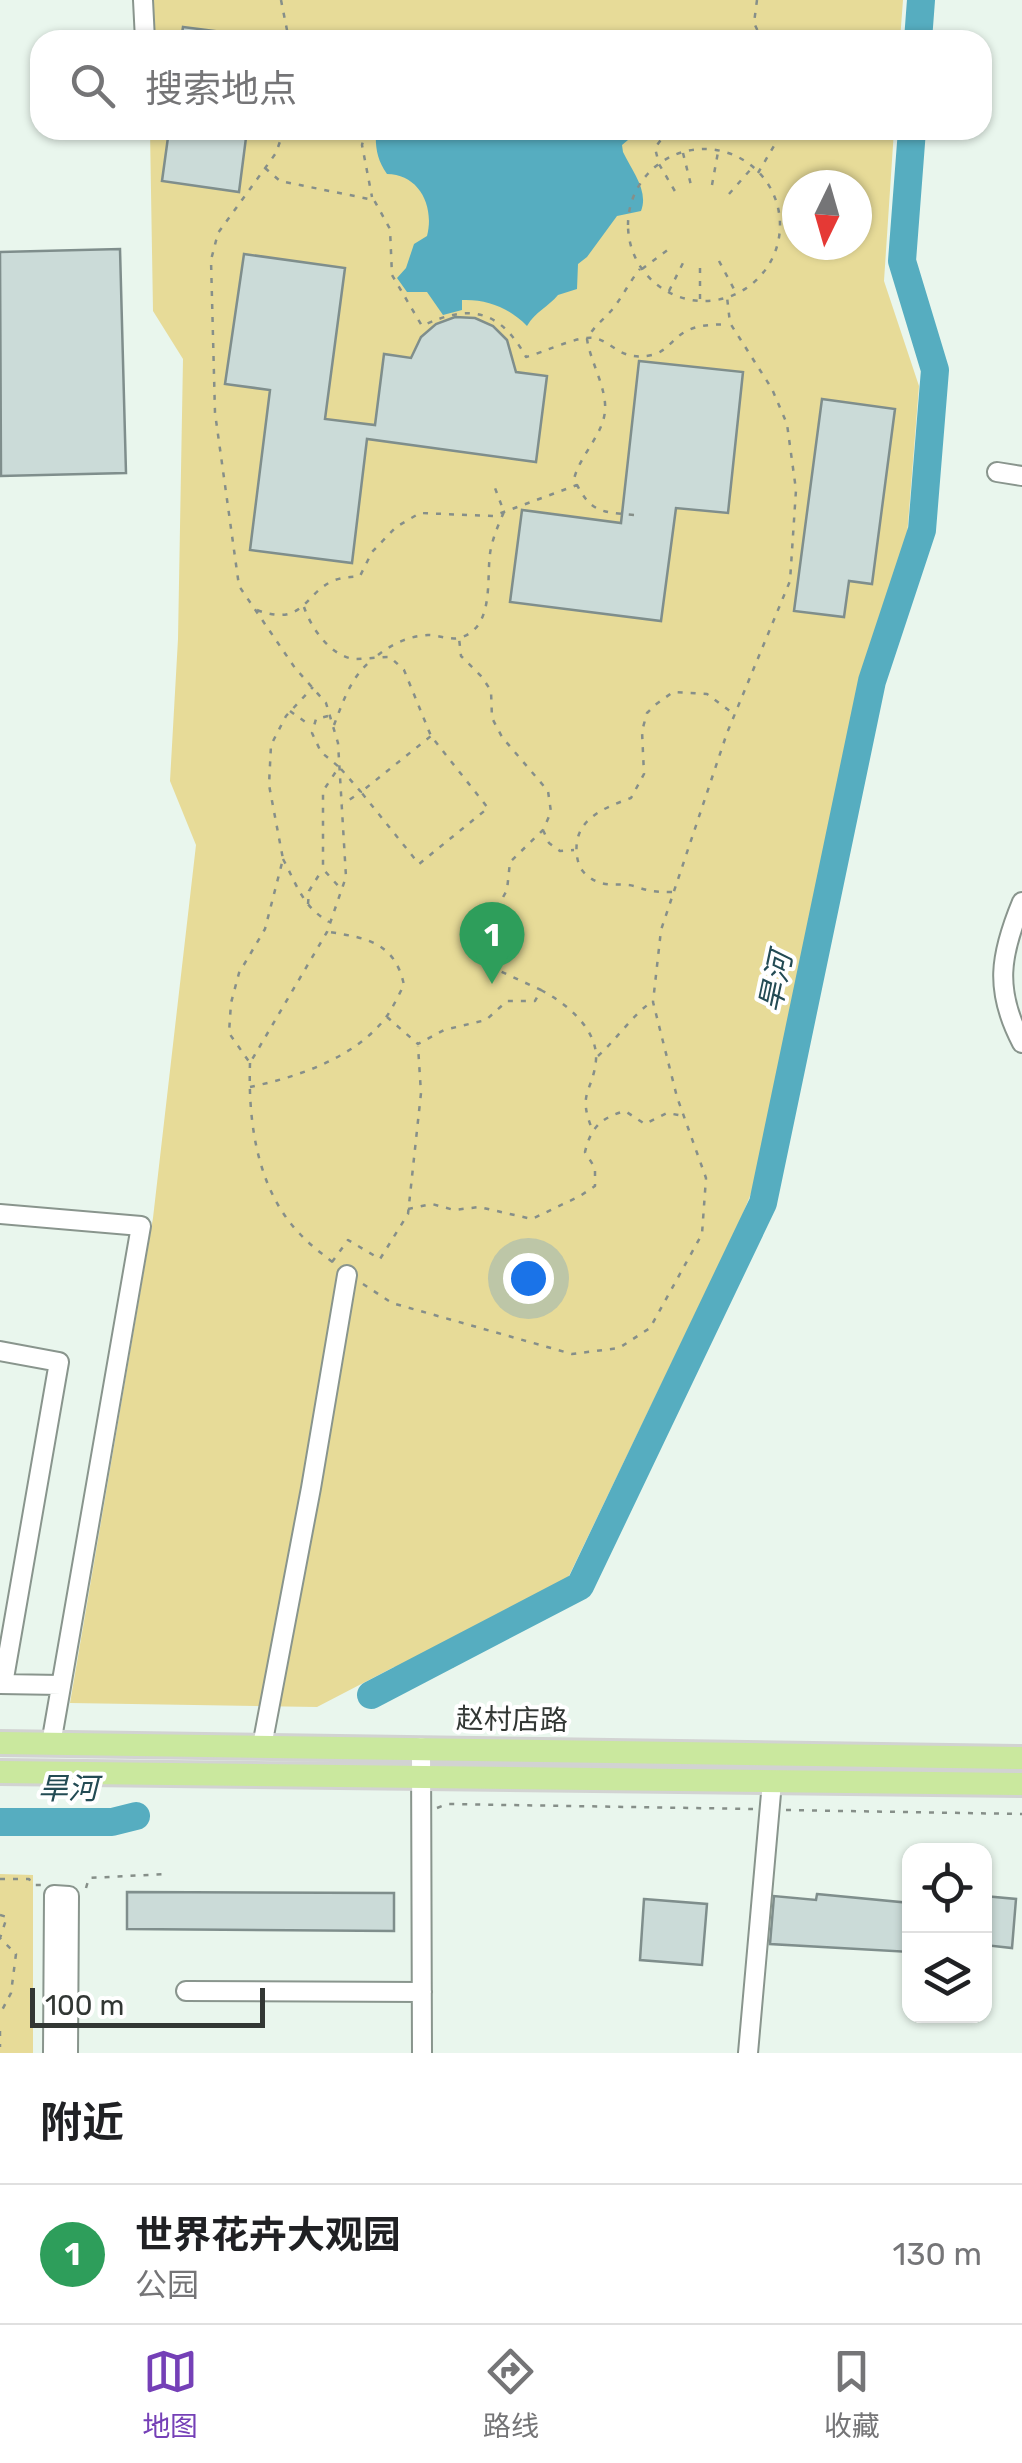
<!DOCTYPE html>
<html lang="zh">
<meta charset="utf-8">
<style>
:root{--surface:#fff;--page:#f2f2f2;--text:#202124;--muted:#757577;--line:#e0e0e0;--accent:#7540b7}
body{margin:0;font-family:Rubik,"Noto Sans SC",sans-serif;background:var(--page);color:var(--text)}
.controls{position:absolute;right:30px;bottom:30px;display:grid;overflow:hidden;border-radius:20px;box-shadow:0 2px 8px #0004}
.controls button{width:90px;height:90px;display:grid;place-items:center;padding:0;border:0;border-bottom:2px solid var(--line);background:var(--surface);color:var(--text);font:50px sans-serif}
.compass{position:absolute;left:782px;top:170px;width:90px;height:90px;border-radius:50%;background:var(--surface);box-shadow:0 2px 8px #0004;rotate:185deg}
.scale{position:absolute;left:30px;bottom:25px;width:235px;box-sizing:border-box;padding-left:10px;border:5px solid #323734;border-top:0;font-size:28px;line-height:35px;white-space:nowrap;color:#323734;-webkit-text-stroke:8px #fff;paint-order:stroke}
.you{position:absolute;left:528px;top:1278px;width:35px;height:35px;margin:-25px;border:8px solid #fff;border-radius:50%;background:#1a73e8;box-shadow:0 0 0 15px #1a73e833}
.badge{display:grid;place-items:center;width:65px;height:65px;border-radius:50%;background:var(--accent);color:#fff;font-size:32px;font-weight:700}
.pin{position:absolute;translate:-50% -82px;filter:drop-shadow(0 2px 5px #0008)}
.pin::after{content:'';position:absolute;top:52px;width:35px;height:30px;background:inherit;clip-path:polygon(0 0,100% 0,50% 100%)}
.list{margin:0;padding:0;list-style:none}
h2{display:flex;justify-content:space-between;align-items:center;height:130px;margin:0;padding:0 40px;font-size:42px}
h2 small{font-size:32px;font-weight:400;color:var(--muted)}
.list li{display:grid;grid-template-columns:65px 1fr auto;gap:30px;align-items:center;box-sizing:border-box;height:140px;padding:0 40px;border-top:2px solid var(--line)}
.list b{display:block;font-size:38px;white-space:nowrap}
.list p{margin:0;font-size:32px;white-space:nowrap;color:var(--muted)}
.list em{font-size:32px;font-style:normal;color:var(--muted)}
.icon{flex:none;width:55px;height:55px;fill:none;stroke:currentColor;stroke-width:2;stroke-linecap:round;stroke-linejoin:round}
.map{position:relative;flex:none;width:1022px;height:2053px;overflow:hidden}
.search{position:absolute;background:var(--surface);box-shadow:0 2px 8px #0004;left:30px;right:30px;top:30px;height:110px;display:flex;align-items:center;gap:25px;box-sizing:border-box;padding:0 35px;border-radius:30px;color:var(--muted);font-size:38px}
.sheet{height:270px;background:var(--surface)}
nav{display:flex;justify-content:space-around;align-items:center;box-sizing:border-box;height:140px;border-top:2px solid var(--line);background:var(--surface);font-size:28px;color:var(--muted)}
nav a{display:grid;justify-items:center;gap:5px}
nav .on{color:var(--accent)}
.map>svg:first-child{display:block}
</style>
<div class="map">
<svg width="1022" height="2053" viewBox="0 0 1022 2053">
<rect width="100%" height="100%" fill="#e9f6ed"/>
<path fill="#e7db98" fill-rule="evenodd" d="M147,0H903L900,40H148Z
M150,130H894L884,281L919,386L907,536L857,691L779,1123L740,1221L567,1580L453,1668L394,1667L317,1707L70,1703L153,1218L196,845L170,781L178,639L183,359L153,311ZM797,185H857V245H797Z
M0,1874L33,1875V2053H0Z"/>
<path fill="#56adc0" d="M376,130H640L622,145L623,152C632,171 649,191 641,211L617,216L587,257L578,264L577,289L558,295C548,307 536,311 527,326C509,308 488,299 462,300V310L443,315L427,292H407L397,278L406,268L414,244L427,236C435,205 418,174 387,174C377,160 375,147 376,130Z"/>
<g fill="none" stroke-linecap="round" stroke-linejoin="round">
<path stroke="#56adc0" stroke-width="28" d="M918,40L921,0
M371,1695L580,1586L763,1203L872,681L922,530L935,370L902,261L912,130
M0,1822H112L136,1816"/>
</g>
<path fill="#cbdbd8" stroke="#7f8e8c" stroke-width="2.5" d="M183,27L223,32V40H181Z
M169,130H247L239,192L162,181Z
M120,249L126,473L1,476L0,252Z
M244,254L345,268L325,419L375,425L384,354L411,358L421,337L436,324L455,317L475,318L493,326L507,340L516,372L547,376L536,462L367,439L352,563L250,550L270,390L225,384Z
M639,361L743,372L728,513L676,508L661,621L510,602L522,510L621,523Z
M822,399L895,409L872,584L849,581L844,617L794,611Z
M127,1892L394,1893V1931L127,1929Z
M817,1894L910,1903V1952L770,1944L774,1896L816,1900Z
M984,1896L1016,1899L1012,1948L984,1945Z
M644,1899L707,1904L702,1965L640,1960Z"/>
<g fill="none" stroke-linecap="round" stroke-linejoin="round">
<defs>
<path id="minor" d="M143,0L145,40
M997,472L1022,476
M1022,902C1000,955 994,990 1022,1043
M0,1214L141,1226L51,1744
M0,1351L59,1362L3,1684
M0,1684L61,1685
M262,1746L311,1488L347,1275
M421,1747L422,2053
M186,1991L422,1992
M53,2053L54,1895L69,1896L68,2053
M748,2053L772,1782"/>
<path id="major" d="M0,1743L1022,1758
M0,1772L1022,1784"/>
</defs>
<use href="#minor" stroke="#89958d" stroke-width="22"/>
<use href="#major" stroke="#d2d3d2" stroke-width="28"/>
<path stroke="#868f89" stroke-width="2.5" stroke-dasharray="5 8" stroke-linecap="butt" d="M281,0L289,40
M757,0L754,23L762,40
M284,130L276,153L218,233L211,260L215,413L239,586L295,668L326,703L338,743L346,877L327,932L250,1063L229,1033L231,1003L239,973L265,929L283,859L269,785L271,745L286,716L313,687
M366,130L362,145L372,197
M668,130L655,148L659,164L676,193
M628 225a76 76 0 1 1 152 0a76 76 0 1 1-152 0Z
M683,153L691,185
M265,168L280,181L374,200L390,229L392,275L422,326C470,303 500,310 526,357C542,353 579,335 594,338C614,342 620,362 652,355C666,352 672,340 683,333C697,324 713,325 729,324
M758,173L778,139L779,130
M712,185L718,152
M729,194L751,169
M719,261L735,291
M642,269L669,249
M669,291L684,261
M700,299V266
M634,515C599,512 590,512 574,479C580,455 603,435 605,411C607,388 590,361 587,339C594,326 601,322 610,312C621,300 629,282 640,269
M304,607C311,628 331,657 355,659C366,659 378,657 390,657L404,670L431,736L488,808L419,864L361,792L431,736
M257,610C305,628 304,592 335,580C343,577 353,577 360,576L372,552L396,527L420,513L493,516L577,485
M378,655C392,644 409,636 428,635C438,635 449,640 459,638C497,628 485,574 491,548C494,535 499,523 504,512L495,488
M290,711L311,726
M328,716L316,719L312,733L321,752L339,767L323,791V869L341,889
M334,725C343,702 351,676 372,660
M341,769L361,792L343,804
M543,830L549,843L560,851L574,850
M283,859C297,885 302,906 329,922
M672,892C656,892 647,891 634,886C617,882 603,889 588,876C581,871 578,864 577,856C572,820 603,808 631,798L644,774L642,731L647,713L655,705L673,692L707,694L734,714
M308,904L309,891L322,870
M541,990C566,1003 598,1029 596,1060C593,1092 577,1092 592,1129
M387,1017L418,1044L444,1030L486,1020L507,1001H535L541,990L491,967L496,934L491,919L507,890L510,862L543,830L551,812L548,791L502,737L492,718L491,691L482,677L461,656L459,638
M598,1056C615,1041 636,1011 652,1002
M250,1063C248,1122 257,1190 300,1234C311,1246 324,1255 336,1265
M250,1087C297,1077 352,1059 384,1020C392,1010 398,996 404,985C395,943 368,938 329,932
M408,1209L432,1204L454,1210L479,1207L532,1219L580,1196L595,1186V1168L585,1152C591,1127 601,1118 625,1111L645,1124L667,1113L684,1116
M332,1262L348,1240L380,1259L408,1214L421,1093L418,1046
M363,1284L392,1303L572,1354L619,1348L650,1328L702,1234L706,1178L677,1097L653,1002L661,930L727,733L790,581L796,490L787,424L772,389L730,323L727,297
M437,1808L447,1804L753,1809
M786,1810L1022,1814
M0,1879H29L33,1885H41
M86,1888L89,1878L167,1874
M0,1915L7,1917L0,1938L16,1954L11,1993L0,2014
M0,2031V2047"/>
<use href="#minor" stroke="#fff" stroke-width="18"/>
<use href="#major" stroke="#cae89e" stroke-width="22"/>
</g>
<g text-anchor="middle" stroke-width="8" stroke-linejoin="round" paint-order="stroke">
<g font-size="28" fill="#323734" stroke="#fff">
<text transform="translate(512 1719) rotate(1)" y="10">赵村店路</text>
</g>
<g font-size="30" font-style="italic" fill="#234b54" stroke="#fff">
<text transform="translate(776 982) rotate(-78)" y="10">旱河</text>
<text x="68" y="1799">旱河</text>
</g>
</g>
</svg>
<div class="controls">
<button><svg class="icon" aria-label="locate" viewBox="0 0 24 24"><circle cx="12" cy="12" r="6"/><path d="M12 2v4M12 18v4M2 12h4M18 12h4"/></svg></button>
<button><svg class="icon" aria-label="layers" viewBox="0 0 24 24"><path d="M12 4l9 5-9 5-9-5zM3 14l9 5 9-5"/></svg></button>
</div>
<svg class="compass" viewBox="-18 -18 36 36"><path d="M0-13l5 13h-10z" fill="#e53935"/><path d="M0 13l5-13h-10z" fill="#757577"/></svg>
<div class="scale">100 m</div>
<div class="you"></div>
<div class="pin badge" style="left:492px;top:984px;background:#2e9e5b">1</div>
<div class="search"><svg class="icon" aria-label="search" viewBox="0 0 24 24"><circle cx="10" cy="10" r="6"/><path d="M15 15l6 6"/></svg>搜索地点</div>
</div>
<section class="sheet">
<h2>附近<small></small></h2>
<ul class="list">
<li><span class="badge" style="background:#2e9e5b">1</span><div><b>世界花卉大观园</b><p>公园</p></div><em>130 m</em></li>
</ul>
</section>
<nav>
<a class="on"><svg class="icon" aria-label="map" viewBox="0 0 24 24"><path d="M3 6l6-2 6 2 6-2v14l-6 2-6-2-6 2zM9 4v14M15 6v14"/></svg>地图</a>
<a><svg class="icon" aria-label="directions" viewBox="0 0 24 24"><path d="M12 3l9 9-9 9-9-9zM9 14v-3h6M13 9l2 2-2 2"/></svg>路线</a>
<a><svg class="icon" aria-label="saved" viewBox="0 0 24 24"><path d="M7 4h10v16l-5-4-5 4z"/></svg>收藏</a>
</nav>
